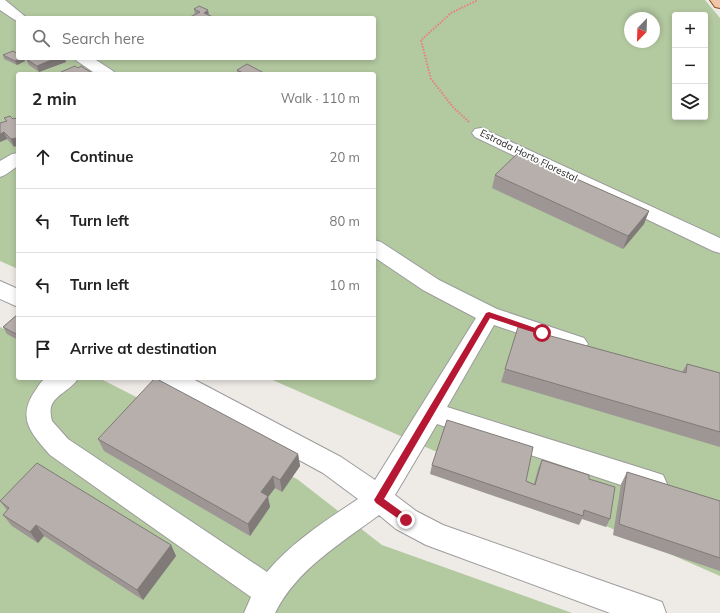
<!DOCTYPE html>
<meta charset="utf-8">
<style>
:root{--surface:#fff;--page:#f6f6f6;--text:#222;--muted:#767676;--line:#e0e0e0}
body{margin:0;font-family:Mulish,sans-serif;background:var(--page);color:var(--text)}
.controls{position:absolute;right:12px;top:12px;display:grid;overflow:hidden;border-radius:4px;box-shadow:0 2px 6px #0003}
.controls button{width:36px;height:36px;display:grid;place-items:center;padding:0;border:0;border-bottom:1px solid var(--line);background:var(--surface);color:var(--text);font:20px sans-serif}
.compass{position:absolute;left:624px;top:12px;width:36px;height:36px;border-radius:50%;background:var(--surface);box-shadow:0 2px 6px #0003;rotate:203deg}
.stop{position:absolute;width:12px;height:12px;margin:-9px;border:3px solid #b61833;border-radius:50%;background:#fff}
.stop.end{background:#b61833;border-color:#fff;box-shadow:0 1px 4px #0008}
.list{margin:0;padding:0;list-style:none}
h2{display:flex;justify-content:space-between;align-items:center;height:52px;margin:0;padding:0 16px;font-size:17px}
h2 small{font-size:13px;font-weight:400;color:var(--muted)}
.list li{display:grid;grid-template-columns:26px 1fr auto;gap:12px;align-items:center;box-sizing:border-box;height:64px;padding:0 16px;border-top:1px solid var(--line)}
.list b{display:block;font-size:15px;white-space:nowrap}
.list em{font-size:13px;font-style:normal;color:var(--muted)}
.icon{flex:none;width:22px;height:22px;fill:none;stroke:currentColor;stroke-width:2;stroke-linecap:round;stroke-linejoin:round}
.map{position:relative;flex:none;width:720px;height:613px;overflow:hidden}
.search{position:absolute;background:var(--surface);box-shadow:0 2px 6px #0003;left:16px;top:16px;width:360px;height:44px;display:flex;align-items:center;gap:10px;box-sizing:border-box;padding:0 14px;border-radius:4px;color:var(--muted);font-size:15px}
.panel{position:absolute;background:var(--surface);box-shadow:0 2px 6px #0003;left:16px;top:72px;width:360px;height:308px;border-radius:4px}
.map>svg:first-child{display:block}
</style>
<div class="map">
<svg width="720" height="613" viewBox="0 0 720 613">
<rect width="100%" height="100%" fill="#eeeae6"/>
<path fill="#b3c9a0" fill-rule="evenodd" d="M0,0H705L720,18V576L268,378H374V74H18V269L0,261ZM675,15H705V117H675ZM18,18H374V58H18ZM630,18H654V42H630Z
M0,327L18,336V378H99L297,479L382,545L572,613H0Z"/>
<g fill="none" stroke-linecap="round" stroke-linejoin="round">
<defs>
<path id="minor" d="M0,0H5L27,18H18V22L0,10Z
M74,58H93L113,71L115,74H96L77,61Z
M481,128L720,238V253L713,251L475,137L472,133L475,129Z
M18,153V166C11,170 7,175 0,177V161L12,154Z
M374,240L381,242L439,280L497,309L584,338L588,344L584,350L576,353L494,325L447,407L654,472L663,475L667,484L663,493L654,496L437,424L395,495L416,511L443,525L651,598L662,602L666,613H610L426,545L396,529L379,515C340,544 297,569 275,613H244L251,597L50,455C32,434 16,419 35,391C38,387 41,380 47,378C54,376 70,378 78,378C72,390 55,394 51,407C50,411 51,417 52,421L68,439L267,572C292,542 325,521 358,499L323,473L161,385L157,378H191L341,457L375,480L476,318L423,290L374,257Z
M0,281L18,289V307L0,299Z"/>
<path id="major" d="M710,0H720V8L715,7Z"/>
</defs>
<use href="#minor" stroke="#9c9c9c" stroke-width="2"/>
<use href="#major" stroke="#884c12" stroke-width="2"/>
<path stroke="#e97c84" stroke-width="2" stroke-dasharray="1.5 1.5" stroke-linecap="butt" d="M469,122L453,107L431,79L421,40L451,13L478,0"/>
<use href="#minor" fill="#fff" fill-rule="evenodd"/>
<use href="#major" fill="#f1c5a9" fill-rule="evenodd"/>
</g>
<path fill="#9d9694" d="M194,9L208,10L209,15L213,17V18H188L195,15Z
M3,55L25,61L17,65L4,59Z
M26,59L66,62L39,72L29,65Z
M237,70L264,73V74H239L237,73Z
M4,118L13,119L18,121V145L14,147L7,139L0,142L6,121Z
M495,175L649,211L644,224L623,249L492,188Z
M18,314V340L7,334L3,327Z
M687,364L720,373V447L501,382L505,369L682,372Z
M98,439L298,454L300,466L282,492L275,488L268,497L270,507L250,536L104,451Z
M542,460L589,479L610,519L606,527L582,519L579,525L430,474L432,465L526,481L534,484L538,469Z
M627,472L720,501V571L613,535L621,484Z
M0,501L171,545L176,556L143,600L44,536L38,543L12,526L3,515L7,510Z"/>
<path fill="#807a78" d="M208,10L209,17L204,13Z
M23,58H24L25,61L17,65L15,61Z
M56,58H65L66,62L39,72L37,66Z
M4,132L7,139L0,142V134Z
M16,138L18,143V145L14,147L11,139Z
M649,211L644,224L623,249L628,236Z
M298,454L300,466L282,492L280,480Z
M273,476L275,488L268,497L270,507L250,536L248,524L261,492Z
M36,525L44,536L38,543L30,532Z
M171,545L176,556L143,600L137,590Z"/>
<path fill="#b7afac" stroke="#807a78" d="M199,6L208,10L204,13L213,17L211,18H188L200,12L194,9Z
M13,51L18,54V58H23L15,61L3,55Z
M28,58H56L37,66L26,59Z
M247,64L264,73L262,74H245L237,70Z
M75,66L78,68L81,66L92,73L90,74H64L61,72Z
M10,116L13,119L15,118L18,121V140L16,138L11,139L4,132L0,134V123L7,121L4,118Z
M518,153L649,211L628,236L495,175Z
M18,314V335L3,327Z
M518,327L686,373L687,364L720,373V432L505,369Z
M155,378L298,454L280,480L273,476L261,492L268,496L248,524L98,439Z
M447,420L533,447L526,481L535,485L542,460L589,475V479L615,487L610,519L584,510L583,516L432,465Z
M37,463L171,545L137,590L36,525L30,532L3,515L9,508L0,501Z
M627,472L720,501V558L619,524Z"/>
<path fill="#b61833" d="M489,312L544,331L545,333L542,335L490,318L384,499L409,517V522H403L376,503L374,500L486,313Z"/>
<g text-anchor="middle" stroke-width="3.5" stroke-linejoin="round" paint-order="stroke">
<g font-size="10" fill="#1f1f1f" stroke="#fff">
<text transform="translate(529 155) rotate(26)" y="4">Estrada Horto Florestal</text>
</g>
</g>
</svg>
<div class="controls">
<button>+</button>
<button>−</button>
<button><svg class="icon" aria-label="layers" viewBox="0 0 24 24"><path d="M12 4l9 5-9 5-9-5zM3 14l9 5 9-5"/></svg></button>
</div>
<svg class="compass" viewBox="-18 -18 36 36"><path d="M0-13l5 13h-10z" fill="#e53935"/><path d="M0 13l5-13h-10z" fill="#767676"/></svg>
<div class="stop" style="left:542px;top:333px"></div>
<div class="stop end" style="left:406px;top:520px"></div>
<div class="search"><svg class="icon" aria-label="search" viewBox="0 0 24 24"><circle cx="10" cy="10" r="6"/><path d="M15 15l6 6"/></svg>Search here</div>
<section class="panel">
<h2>2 min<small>Walk · 110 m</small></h2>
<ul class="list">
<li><svg class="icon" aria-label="ahead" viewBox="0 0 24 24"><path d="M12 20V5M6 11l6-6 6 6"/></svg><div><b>Continue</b></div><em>20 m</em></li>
<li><svg class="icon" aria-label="left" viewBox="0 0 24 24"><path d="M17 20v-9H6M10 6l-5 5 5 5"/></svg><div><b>Turn left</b></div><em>80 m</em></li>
<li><svg class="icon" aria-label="left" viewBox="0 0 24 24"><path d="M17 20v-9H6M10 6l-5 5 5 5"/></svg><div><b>Turn left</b></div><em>10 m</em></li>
<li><svg class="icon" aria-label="arrive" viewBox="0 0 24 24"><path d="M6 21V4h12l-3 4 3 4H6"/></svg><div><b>Arrive at destination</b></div></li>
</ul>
</section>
</div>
